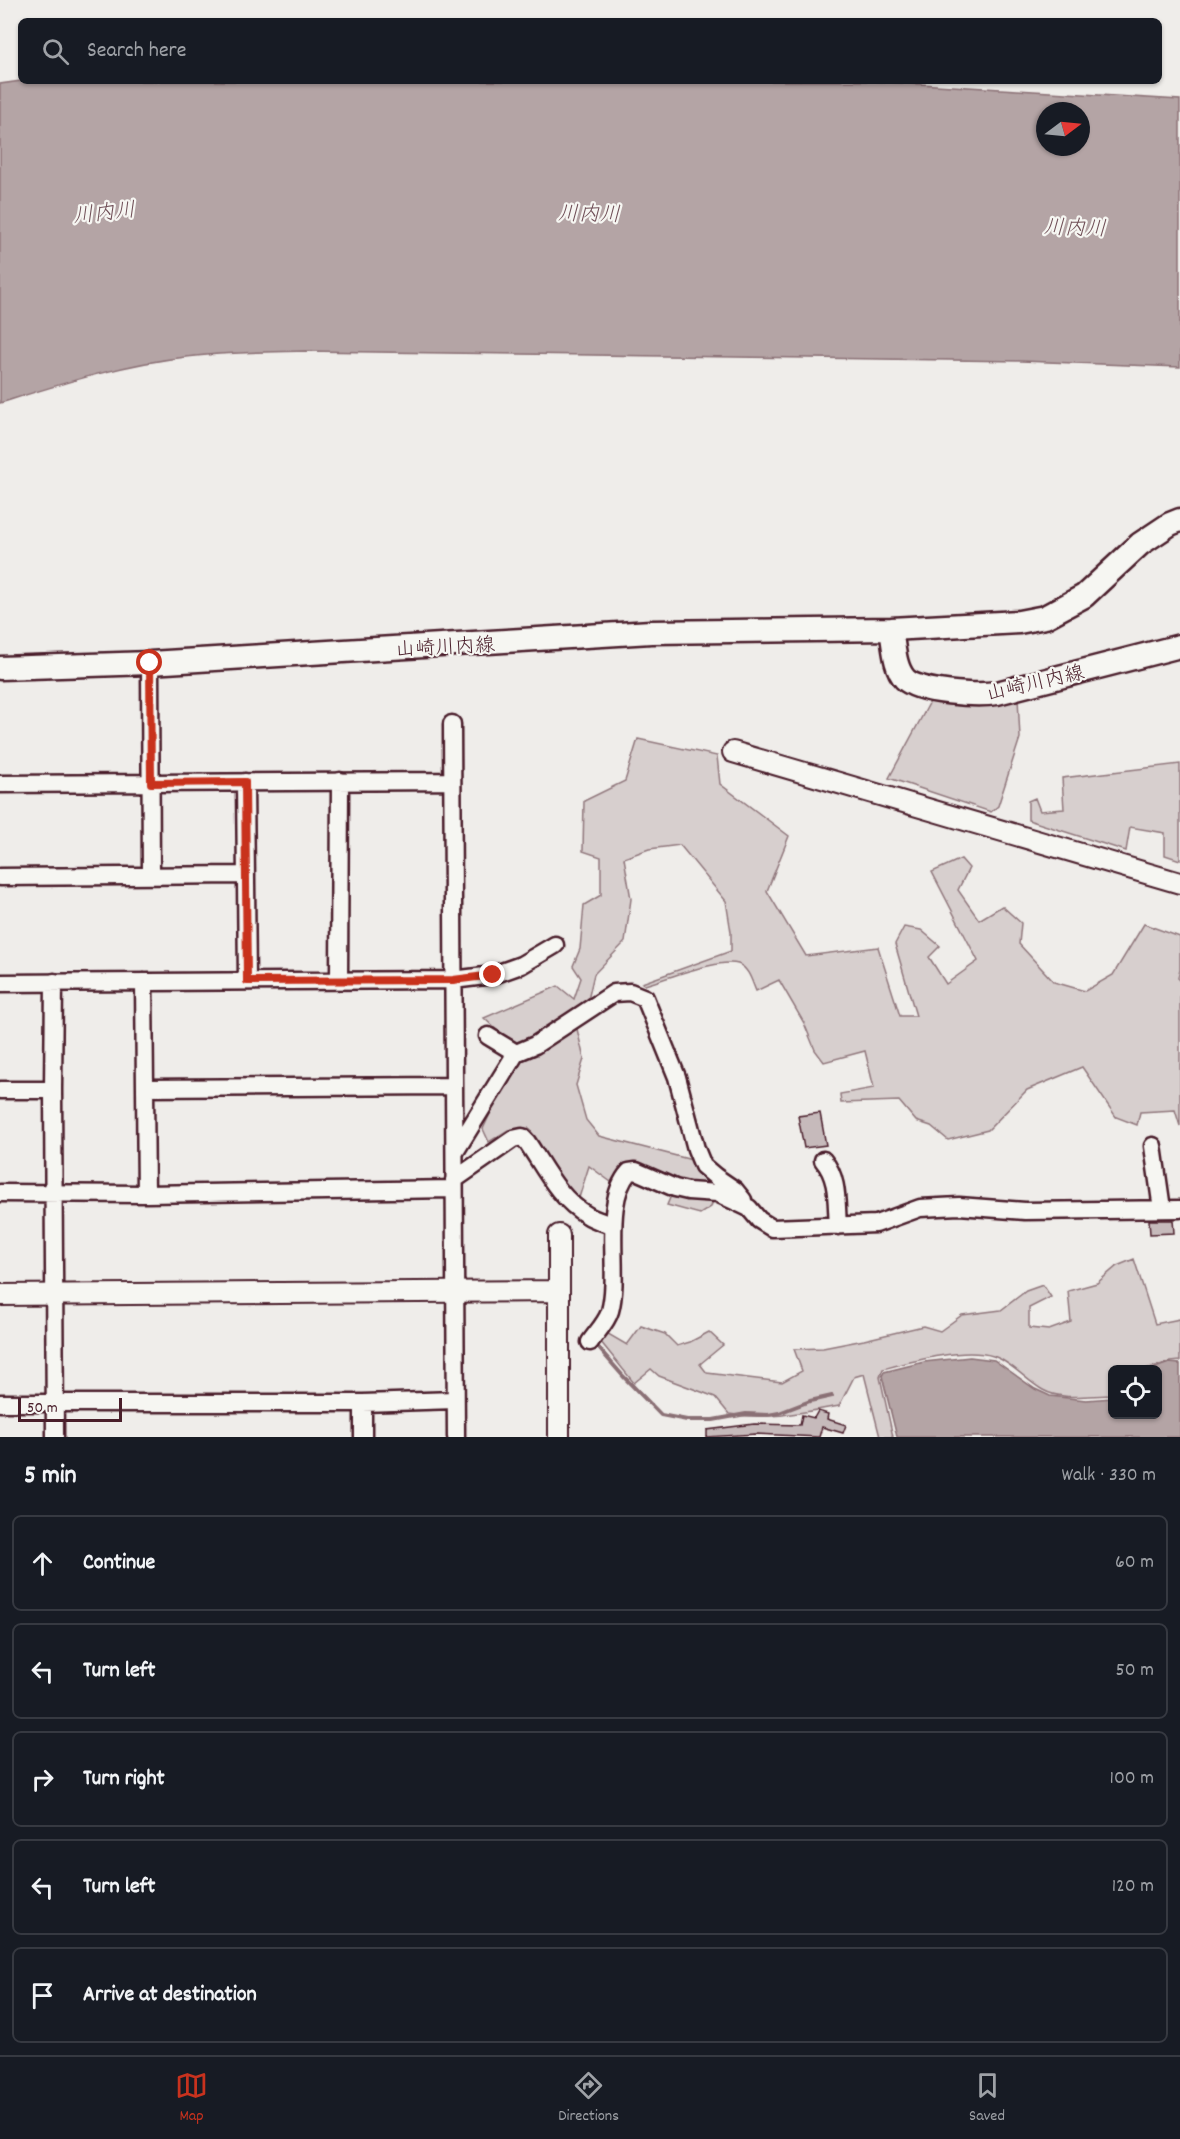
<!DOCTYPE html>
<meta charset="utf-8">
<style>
:root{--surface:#171b24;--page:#242831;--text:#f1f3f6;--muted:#9ea1a6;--line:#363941;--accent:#c8321e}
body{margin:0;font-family:Dekko,"Klee One",sans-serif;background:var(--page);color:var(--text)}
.controls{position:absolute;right:18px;bottom:18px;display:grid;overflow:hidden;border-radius:9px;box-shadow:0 2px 4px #0004}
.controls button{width:54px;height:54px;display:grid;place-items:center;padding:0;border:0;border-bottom:2px solid var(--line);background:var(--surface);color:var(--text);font:30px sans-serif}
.compass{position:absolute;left:1036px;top:102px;width:54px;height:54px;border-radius:50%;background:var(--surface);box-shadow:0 2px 4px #0004;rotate:74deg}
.scale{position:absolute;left:18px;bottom:15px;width:104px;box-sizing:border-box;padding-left:6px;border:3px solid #4a1f2b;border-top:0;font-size:16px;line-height:21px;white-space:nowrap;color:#4a1f2b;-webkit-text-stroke:4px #f6f6f2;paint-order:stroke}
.stop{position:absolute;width:18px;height:18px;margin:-14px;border:4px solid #c8321e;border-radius:50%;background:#fff}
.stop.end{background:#c8321e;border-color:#fff;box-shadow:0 2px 6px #0008}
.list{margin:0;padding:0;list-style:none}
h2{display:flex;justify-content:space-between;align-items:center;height:78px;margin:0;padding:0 24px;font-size:26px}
h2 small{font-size:20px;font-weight:400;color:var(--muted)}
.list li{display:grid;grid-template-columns:39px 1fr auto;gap:18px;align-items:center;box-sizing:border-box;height:96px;margin:0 12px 12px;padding:0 12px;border:2px solid var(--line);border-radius:9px}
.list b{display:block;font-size:22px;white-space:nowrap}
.list em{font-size:20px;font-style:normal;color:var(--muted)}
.icon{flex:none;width:33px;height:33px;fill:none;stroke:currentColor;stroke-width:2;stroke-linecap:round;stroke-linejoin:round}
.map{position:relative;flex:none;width:1180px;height:1437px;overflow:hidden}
.search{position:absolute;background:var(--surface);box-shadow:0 2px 4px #0004;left:18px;right:18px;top:18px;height:66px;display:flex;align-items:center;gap:15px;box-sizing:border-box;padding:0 21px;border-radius:9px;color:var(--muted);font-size:22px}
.sheet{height:618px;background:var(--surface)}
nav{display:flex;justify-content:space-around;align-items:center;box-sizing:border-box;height:84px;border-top:2px solid var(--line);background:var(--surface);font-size:16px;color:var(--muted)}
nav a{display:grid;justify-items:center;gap:3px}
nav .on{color:var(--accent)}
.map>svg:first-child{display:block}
</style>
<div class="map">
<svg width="1180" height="1437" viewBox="0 0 1180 1437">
<rect width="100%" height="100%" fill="#efedea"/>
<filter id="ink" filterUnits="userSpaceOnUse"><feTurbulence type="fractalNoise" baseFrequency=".0167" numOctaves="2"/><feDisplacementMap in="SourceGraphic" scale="12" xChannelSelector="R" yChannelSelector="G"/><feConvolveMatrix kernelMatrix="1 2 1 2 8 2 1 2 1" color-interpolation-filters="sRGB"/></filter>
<g filter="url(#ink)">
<path fill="#d7cfce" stroke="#90777c" stroke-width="1.5" d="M932,698H1018L1020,738L998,806L991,812L889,778Z
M638,739L717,756L720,784L789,836L767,891L806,956L878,947L900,1016H916L895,944L904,927L921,930L940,946L929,957L946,984L978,961L932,872L961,859L969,868L958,890L979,920L1002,906L1021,923L1019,944L1054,982L1085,991L1113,975L1144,924L1180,937V970L1178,978L1180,980V1126L1175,1110L1140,1112L1137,1125L1116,1117L1082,1067L1027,1090L988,1130L948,1140L931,1126L916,1121L899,1101L841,1103L840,1094L874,1088L865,1051L824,1062L815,1050L804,1023L779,980L756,991C752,982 749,968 738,964C719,958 665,979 645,985L642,983L731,951V932L726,901L680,845L649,849L624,858L631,899L625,942L594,974L588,1000L571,1013L577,1029L584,1059L576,1085L586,1120L599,1136L692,1160L706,1180L713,1200L711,1207L700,1214L667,1205L676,1184L634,1164L621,1168L611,1182L589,1166L578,1201L567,1190L529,1128L508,1130L489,1142L483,1129L497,1099L525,1057L484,1018L558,986L574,999L581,978L573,966L580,949L584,905L601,895V857L583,851L584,801L625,781Z
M1180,764V860L1165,855V833L1130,827L1126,851L1028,820V801L1035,798L1040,811L1064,809L1062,778Z
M1134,1259L1155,1324L1180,1319V1361L1170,1362L1145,1369L1112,1370V1395C1091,1395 1062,1401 1043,1390C1028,1382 1010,1361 993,1356C963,1347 913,1361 883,1369L880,1377L893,1437H880L864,1374L854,1377L839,1406C801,1413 767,1420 729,1414L715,1397L659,1376L651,1369L634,1383L601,1342L605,1332L627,1345L641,1326L665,1334L677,1346L690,1342L709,1332L723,1345L700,1364L707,1373L782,1382L802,1371L794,1349L823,1348L864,1340L923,1326L940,1331L962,1315L1001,1310L1026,1291L1043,1285L1051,1297L1029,1308V1328L1049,1330L1071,1322L1068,1291L1097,1283L1117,1266Z"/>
<path fill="#b4a4a5" stroke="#8a6f74" stroke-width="1.5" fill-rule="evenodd" d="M21,81H871L1180,100V367L1021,361L305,351C265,352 226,352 186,357C122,364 61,384 0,403V84ZM1045,111H1081V147H1045Z
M970,1357L994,1360L1035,1389L1050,1396L1086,1400L1112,1398V1414H1158V1370L1152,1369L1169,1363L1180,1364V1437H897L882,1376L884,1372L924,1362Z"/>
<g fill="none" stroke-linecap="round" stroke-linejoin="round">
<path stroke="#8a6f74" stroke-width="4" d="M596,1345L623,1376L661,1415L687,1420H713L746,1414L768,1415L779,1413L810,1401L832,1396"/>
</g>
<path fill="#c6babb" stroke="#4a1f2b" stroke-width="1.5" d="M820,1113L826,1145L804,1148L798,1116Z
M1149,1220H1173L1174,1233L1150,1234Z
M818,1411L828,1414L827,1419L846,1425L843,1433L822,1427L819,1437L756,1434L707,1437V1430L754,1424L800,1425L802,1415L814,1418Z"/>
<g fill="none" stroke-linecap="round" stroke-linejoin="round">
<defs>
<path id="minor" d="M150,663L151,876
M452,724L456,1437
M245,782L247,981
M0,784L452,781
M0,877L246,875
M339,980L340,781
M54,982L53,1090L55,1437
M144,982L146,1194
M0,983L453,980L493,975L521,965L555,945
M488,1036L516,1053L535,1045L614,993L630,992L645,998L677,1077L696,1149L703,1166L716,1177L735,1190L743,1200
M145,1088L454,1086
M0,1090H53
M1153,1146L1162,1209
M455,1152L516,1053
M823,1160C839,1179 836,1202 838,1226
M454,1180L513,1139L522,1137L527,1142C544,1167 559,1199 587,1215C594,1220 604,1222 613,1226
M0,1193L146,1194L454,1189
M590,1342C596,1333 607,1322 610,1311C621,1271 601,1203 629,1172L636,1171L675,1188L688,1191L717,1193L749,1208L759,1220L772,1228L876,1224L920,1208L959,1206L1025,1211L1180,1209
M0,1403H363L455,1400
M363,1437V1403"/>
<path id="tertiary" d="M733,752L1180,883
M0,1295L559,1291
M559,1437V1235"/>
<path id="secondary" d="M891,629C894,645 894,667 905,679C919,693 977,696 997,693L1180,646
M0,668L150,663L651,632L891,629L1019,622L1045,617L1084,596L1140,544L1170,524L1180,520"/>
</defs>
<use href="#minor" stroke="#4a1f2b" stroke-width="21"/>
<use href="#tertiary" stroke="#4a1f2b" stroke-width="24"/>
<use href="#secondary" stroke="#4a1f2b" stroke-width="27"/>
<use href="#minor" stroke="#f6f6f2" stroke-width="16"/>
<use href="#tertiary" stroke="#f6f6f2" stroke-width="20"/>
<use href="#secondary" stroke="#f6f6f2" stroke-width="22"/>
</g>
</g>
<g fill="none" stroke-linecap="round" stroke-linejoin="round" filter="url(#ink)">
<path stroke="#c8321e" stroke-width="8" d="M150,663L151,783L245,782L247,981L453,980L493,975"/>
</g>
<g text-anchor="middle" stroke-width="4.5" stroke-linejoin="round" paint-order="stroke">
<g font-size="20" fill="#4a1f2b" stroke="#f6f6f2">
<text transform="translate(445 646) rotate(-3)" y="7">山崎川内線</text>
<text transform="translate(1035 682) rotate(-13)" y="7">山崎川内線</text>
</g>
<g font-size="21" font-style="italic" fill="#6f4e56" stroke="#f6f6f2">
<text transform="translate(104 212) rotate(-6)" y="7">川内川</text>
<text transform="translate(589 213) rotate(1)" y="7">川内川</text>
<text transform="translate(1075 227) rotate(2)" y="7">川内川</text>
</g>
</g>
</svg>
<div class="controls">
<button><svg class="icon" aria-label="locate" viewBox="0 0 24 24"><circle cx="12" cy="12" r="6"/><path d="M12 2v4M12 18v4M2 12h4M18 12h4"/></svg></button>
</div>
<svg class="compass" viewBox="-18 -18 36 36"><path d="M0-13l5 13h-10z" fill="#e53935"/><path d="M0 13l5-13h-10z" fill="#9ea1a6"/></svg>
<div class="scale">50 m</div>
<div class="stop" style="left:150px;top:663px"></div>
<div class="stop end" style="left:493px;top:975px"></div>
<div class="search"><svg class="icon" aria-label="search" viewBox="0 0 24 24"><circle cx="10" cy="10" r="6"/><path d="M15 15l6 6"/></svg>Search here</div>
</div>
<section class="sheet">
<h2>5 min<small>Walk · 330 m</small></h2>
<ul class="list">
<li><svg class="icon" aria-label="ahead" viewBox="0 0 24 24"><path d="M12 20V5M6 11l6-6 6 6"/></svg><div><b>Continue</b></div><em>60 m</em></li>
<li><svg class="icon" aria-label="left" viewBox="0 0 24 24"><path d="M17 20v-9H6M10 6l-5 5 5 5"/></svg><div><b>Turn left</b></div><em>50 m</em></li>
<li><svg class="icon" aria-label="right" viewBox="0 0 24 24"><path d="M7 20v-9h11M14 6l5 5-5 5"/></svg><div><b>Turn right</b></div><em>100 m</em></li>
<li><svg class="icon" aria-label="left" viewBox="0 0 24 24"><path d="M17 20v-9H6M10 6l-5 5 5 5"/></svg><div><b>Turn left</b></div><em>120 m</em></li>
<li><svg class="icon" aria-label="arrive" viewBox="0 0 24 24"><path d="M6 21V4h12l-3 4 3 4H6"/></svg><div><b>Arrive at destination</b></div></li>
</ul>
</section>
<nav>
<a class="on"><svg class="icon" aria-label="map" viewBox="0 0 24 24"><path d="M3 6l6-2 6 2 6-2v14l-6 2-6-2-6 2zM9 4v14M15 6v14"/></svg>Map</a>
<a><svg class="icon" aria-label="directions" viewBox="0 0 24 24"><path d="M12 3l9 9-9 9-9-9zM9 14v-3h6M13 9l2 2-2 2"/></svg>Directions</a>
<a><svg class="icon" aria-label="saved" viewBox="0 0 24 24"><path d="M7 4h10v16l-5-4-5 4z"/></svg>Saved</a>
</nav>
